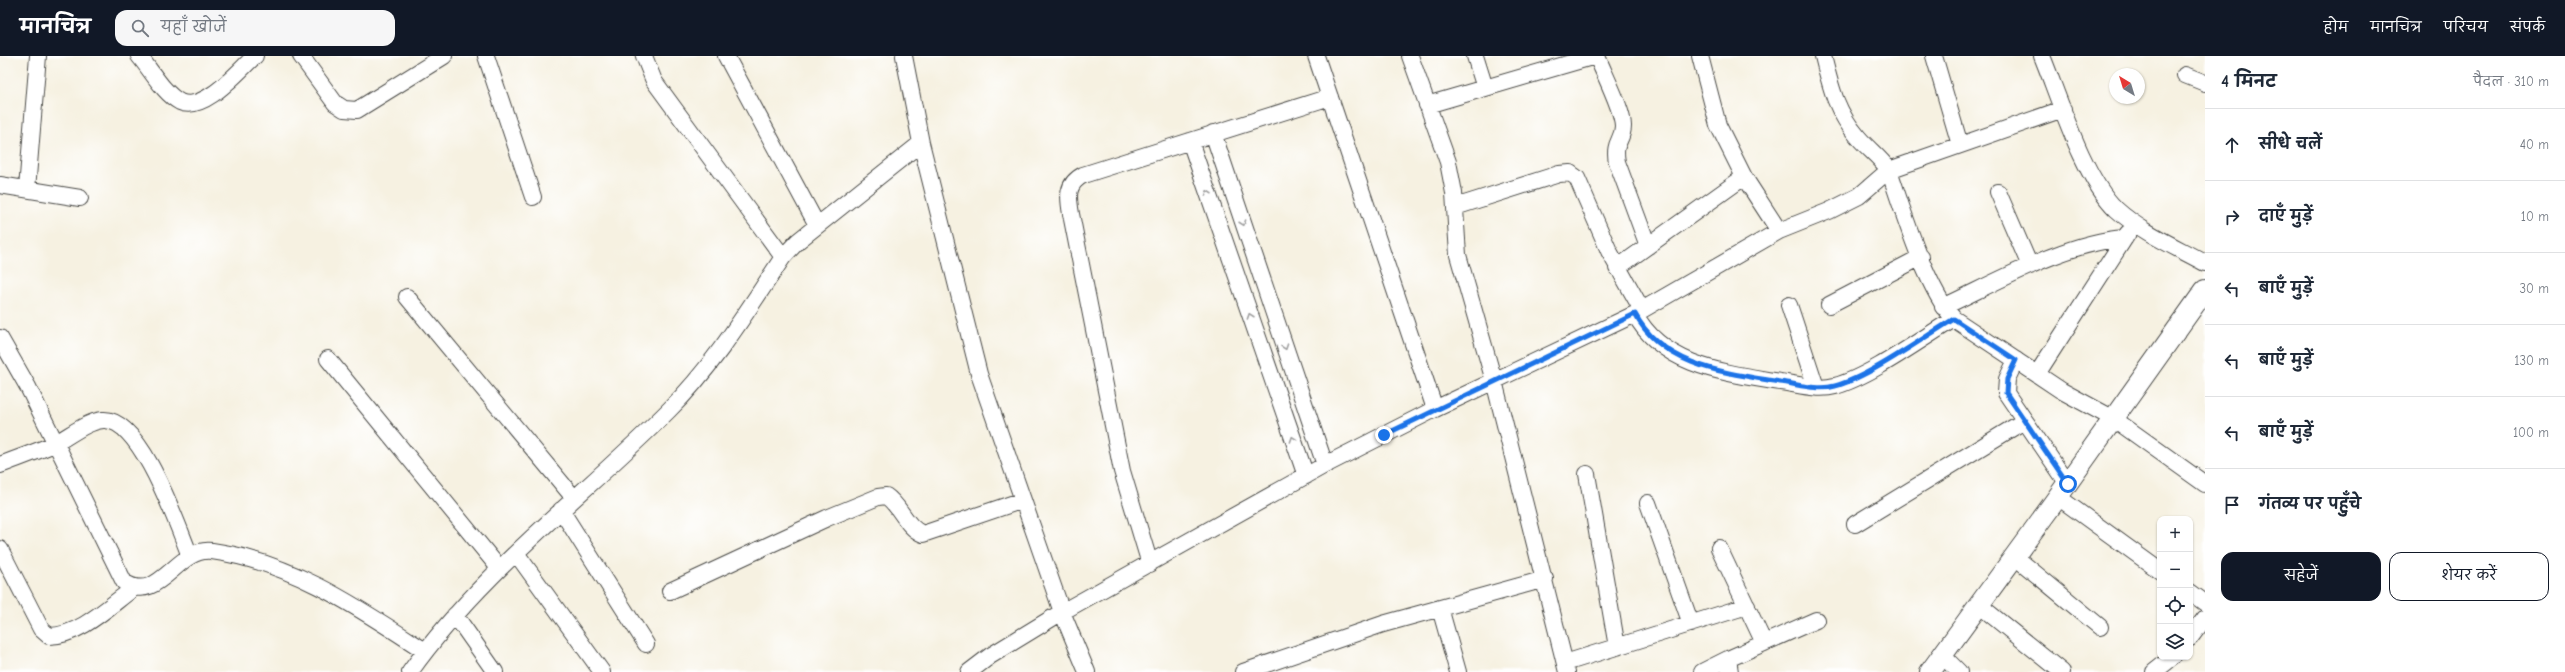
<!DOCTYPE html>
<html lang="hi">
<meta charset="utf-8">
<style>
:root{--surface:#fff;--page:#f6f6f7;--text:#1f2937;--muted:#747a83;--line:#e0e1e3;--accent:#111827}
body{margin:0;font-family:"Comic Neue","Playpen Sans Deva",sans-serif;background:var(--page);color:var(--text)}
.controls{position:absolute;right:12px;bottom:12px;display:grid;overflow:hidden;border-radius:8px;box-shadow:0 1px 3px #0004}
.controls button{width:36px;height:36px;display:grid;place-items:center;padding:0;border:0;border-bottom:1px solid var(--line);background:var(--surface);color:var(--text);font:20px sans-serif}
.compass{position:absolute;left:2109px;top:12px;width:36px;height:36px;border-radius:50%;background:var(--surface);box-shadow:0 1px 3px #0004;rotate:322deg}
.stop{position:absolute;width:12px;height:12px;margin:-9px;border:3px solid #1a73e8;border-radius:50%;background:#fff}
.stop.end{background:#1a73e8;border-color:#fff;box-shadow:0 1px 4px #0008}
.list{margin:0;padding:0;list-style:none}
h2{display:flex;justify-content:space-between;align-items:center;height:52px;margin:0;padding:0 16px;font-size:17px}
h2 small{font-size:13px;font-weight:400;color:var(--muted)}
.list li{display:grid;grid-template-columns:26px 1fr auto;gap:12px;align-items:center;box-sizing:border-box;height:72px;padding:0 16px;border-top:1px solid var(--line)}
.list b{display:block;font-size:15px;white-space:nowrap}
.list em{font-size:13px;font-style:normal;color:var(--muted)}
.actions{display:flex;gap:8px;padding:12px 16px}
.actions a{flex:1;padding:9px 0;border:1px solid var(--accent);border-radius:12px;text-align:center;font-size:14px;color:var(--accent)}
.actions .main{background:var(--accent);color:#fff}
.icon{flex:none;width:22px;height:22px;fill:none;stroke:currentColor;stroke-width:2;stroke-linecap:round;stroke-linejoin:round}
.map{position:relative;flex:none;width:2205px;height:616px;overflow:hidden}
header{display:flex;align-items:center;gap:24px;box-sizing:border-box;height:56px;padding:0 20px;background:var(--accent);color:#fff}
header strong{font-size:19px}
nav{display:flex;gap:22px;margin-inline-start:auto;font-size:14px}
.search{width:280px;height:36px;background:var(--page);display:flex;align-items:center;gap:10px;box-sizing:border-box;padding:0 14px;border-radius:12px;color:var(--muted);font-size:15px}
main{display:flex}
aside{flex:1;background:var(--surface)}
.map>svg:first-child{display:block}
</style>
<header>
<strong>मानचित्र</strong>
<div class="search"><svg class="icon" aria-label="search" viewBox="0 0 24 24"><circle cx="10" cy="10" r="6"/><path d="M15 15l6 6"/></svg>यहाँ खोजें</div>
<nav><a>होम</a><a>मानचित्र</a><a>परिचय</a><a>संपर्क</a></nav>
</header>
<main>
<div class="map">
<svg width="2205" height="616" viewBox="0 0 2205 616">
<rect width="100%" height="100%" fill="#fff"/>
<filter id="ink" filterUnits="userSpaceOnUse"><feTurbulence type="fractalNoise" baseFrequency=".025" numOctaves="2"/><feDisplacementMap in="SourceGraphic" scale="8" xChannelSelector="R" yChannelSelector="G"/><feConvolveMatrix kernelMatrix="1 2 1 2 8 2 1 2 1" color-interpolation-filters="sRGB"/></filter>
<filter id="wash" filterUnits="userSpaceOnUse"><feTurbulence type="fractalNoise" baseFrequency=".012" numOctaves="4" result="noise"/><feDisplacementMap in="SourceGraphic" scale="16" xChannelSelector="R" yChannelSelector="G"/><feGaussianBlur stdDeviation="0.9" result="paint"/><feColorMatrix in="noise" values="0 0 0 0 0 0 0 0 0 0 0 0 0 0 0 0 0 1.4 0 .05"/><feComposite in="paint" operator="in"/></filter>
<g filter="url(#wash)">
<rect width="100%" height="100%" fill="#f6f1e1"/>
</g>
<g filter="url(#ink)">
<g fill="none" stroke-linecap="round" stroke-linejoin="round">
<defs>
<path id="minor" d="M139,0C151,14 164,38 180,46C204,57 239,14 255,0
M301,0L335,47L344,53L357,54L444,0
M486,0L533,141
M644,0L654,25L783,201
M726,0L817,169
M904,0L921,87L979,318L1062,556L1087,616
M1316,0L1435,353
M1410,0L1448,106L1454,137L1458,199L1494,325L1567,616
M1475,0L1485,32
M1597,0C1603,16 1623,54 1623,70C1623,85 1613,85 1617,106L1648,190
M1700,0L1718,69L1744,121L1779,175
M1823,0C1831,32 1836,55 1858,81C1868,93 1880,101 1889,114C1903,155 1926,232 1954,263L2062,335L2114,363L2205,428
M1934,0L1960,89
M2042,0C2060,44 2083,121 2116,153C2141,176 2176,191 2205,207
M2185,19L2205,27
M1427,49L1595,0
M1213,77L1325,409
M1190,85L1306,420
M0,129L80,142
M27,133L38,0
M1998,136L2030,210
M1455,151L1559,118L1570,117L1577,122L1609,195L1642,254
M1617,212L1744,121
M407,241L574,442
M1789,249L1816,331
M1829,249L1921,201
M1943,251C1997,226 2066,186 2125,182
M1635,258C1663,311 1727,317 1780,326C1797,328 1818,335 1835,330C1869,321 1921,283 1954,263
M0,282L28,331L124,526C159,550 177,490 212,495C292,506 359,552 425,595
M328,303L499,512
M2016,304L2007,323L2006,337L2068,428
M2037,318L2128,177
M0,409C18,402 36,396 54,388C70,380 85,366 103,364C141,361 178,471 190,500
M1587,418L1617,591
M2058,441L2160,515
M1648,447L1691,568
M561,454L646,588
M1855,468L2024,365
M1719,492L1764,587
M0,493L41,573L49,580C80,580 110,549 134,532
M516,497L602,616
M2014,500L2100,571
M1150,508L1122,415L1071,158C1068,141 1066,128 1083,119L1330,41
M670,535L827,462L878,441L886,440C901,450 906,472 923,478L1023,444
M2190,536L2205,547
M1979,549L2062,616
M1440,552L1458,616
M455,559L495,616
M2190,582L2205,562
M1942,599L1959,616
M1565,607L1747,550
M410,616C482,515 582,441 669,354C713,311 749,252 783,201L798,185L921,87
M969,616L990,600L1062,556L1325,409L1435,353L1635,258L1779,175L1829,155L1859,140L1889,114L2063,53
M1243,616L1383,568L1545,523
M1702,616L1728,603
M1730,616L1728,603L1816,564
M2154,616L2173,601"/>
<path id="tertiary" d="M1930,616L2052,449L2205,234"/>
</defs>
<use href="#minor" stroke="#494946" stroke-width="18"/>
<use href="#tertiary" stroke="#494946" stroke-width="22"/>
<use href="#minor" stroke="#fff" stroke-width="16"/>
<use href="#tertiary" stroke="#fff" stroke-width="20"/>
</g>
<defs><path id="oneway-chevron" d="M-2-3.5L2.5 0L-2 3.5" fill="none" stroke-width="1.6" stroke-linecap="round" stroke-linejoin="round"/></defs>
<g stroke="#a0a0a0">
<use href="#oneway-chevron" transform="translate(1208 137) rotate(-109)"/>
<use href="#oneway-chevron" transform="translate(1243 167) rotate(71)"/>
<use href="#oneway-chevron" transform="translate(1250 260) rotate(-109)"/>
<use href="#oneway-chevron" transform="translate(1285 291) rotate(71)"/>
<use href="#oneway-chevron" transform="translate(1293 383) rotate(-109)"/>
</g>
</g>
<g fill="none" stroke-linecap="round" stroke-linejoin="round" filter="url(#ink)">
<path stroke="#1a73e8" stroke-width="5" d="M1384,379L1635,258C1663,311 1727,317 1780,326C1797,328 1818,335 1835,330C1869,321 1921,283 1954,263L2016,304L2007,323L2006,337L2068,428"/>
</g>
</svg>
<div class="controls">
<button>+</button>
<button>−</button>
<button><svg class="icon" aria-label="locate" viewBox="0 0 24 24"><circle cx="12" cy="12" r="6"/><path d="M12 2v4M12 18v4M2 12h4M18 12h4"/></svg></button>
<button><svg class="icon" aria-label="layers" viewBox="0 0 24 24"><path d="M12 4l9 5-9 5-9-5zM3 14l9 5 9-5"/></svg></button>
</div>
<svg class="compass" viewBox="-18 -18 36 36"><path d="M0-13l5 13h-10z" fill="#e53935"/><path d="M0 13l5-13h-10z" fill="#747a83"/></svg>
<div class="stop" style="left:2068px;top:428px"></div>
<div class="stop end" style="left:1384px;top:379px"></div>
</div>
<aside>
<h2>4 मिनट<small>पैदल · 310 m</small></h2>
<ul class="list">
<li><svg class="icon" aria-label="ahead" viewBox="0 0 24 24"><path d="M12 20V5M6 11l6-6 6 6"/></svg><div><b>सीधे चलें</b></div><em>40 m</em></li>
<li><svg class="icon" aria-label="right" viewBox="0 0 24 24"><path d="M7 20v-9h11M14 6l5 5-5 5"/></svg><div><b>दाएँ मुड़ें</b></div><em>10 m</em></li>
<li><svg class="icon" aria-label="left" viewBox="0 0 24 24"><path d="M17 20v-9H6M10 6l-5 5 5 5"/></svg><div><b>बाएँ मुड़ें</b></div><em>30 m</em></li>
<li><svg class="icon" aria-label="left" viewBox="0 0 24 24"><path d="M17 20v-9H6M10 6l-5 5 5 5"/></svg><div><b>बाएँ मुड़ें</b></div><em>130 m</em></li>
<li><svg class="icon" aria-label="left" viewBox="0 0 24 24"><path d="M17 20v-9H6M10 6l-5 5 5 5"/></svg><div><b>बाएँ मुड़ें</b></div><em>100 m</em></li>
<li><svg class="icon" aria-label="arrive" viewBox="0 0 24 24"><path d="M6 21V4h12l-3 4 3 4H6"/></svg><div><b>गंतव्य पर पहुँचे</b></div></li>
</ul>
<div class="actions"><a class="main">सहेजें</a><a>शेयर करें</a></div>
</aside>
</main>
